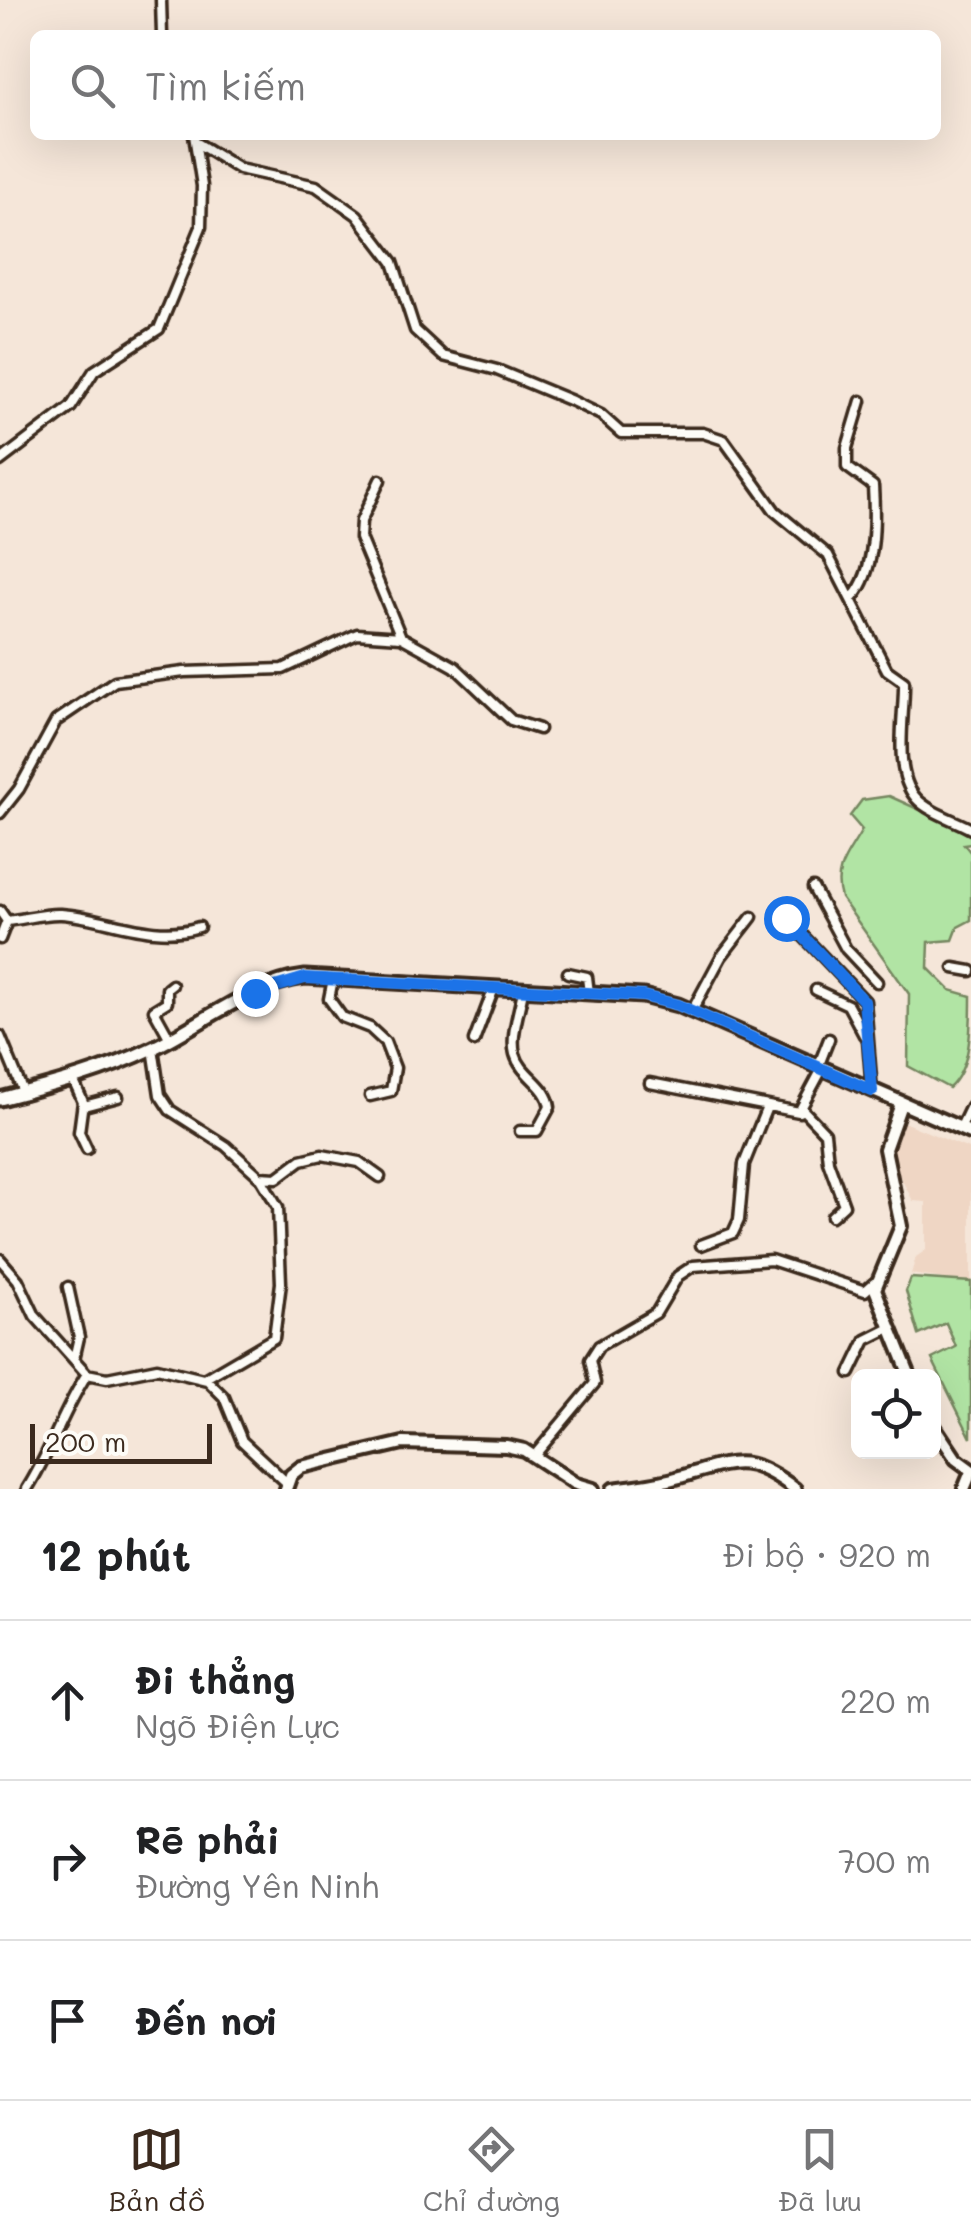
<!DOCTYPE html>
<html lang="vi">
<meta charset="utf-8">
<style>
:root{--surface:#fff;--page:#f6f6f6;--text:#202124;--muted:#757577;--line:#e0e0e0;--accent:#3b2a1e}
body{margin:0;font-family:Mali,sans-serif;background:var(--page);color:var(--text)}
.controls{position:absolute;right:30px;bottom:30px;display:grid;overflow:hidden;border-radius:15px;box-shadow:0 10px 40px #0002}
.controls button{width:90px;height:90px;display:grid;place-items:center;padding:0;border:0;border-bottom:2px solid var(--line);background:var(--surface);color:var(--text);font:50px sans-serif}
.scale{position:absolute;left:30px;bottom:25px;width:182px;box-sizing:border-box;padding-left:10px;border:5px solid #3b2a1e;border-top:0;font-size:28px;line-height:35px;white-space:nowrap;color:#3b2a1e;-webkit-text-stroke:8px #fdfcf7;paint-order:stroke}
.stop{position:absolute;width:30px;height:30px;margin:-22px;border:8px solid #1a73e8;border-radius:50%;background:#fff}
.stop.end{background:#1a73e8;border-color:#fff;box-shadow:0 2px 10px #0008}
.list{margin:0;padding:0;list-style:none}
h2{display:flex;justify-content:space-between;align-items:center;height:130px;margin:0;padding:0 40px;font-size:42px}
h2 small{font-size:32px;font-weight:400;color:var(--muted)}
.list li{display:grid;grid-template-columns:65px 1fr auto;gap:30px;align-items:center;box-sizing:border-box;height:160px;padding:0 40px;border-top:2px solid var(--line)}
.list b{display:block;font-size:38px;white-space:nowrap}
.list p{margin:0;font-size:32px;white-space:nowrap;color:var(--muted)}
.list em{font-size:32px;font-style:normal;color:var(--muted)}
.icon{flex:none;width:55px;height:55px;fill:none;stroke:currentColor;stroke-width:2;stroke-linecap:round;stroke-linejoin:round}
.map{position:relative;flex:none;width:971px;height:1489px;overflow:hidden}
.search{position:absolute;background:var(--surface);box-shadow:0 10px 40px #0002;left:30px;right:30px;top:30px;height:110px;display:flex;align-items:center;gap:25px;box-sizing:border-box;padding:0 35px;border-radius:15px;color:var(--muted);font-size:38px}
.sheet{height:610px;background:var(--surface)}
nav{display:flex;justify-content:space-around;align-items:center;box-sizing:border-box;height:140px;border-top:2px solid var(--line);background:var(--surface);font-size:28px;color:var(--muted)}
nav a{display:grid;justify-items:center;gap:5px}
nav .on{color:var(--accent)}
.map>svg:first-child{display:block}
</style>
<div class="map">
<svg width="971" height="1489" viewBox="0 0 971 1489">
<rect width="100%" height="100%" fill="#f5e6d9"/>
<filter id="ink" filterUnits="userSpaceOnUse"><feTurbulence type="fractalNoise" baseFrequency=".01" numOctaves="2"/><feDisplacementMap in="SourceGraphic" scale="20" xChannelSelector="R" yChannelSelector="G"/><feConvolveMatrix kernelMatrix="1 2 1 2 8 2 1 2 1" color-interpolation-filters="sRGB"/></filter>
<g filter="url(#ink)">
<path fill="#efd6c4" d="M901,1121L971,1150V1283L911,1274L916,1257L926,1250V1202L913,1201L895,1167L893,1149Z"/>
<path fill="#b1e4a4" stroke="#768761" stroke-width="2.5" d="M889,796L971,833V843L964,844L971,853V920L958,927L953,940L929,942L928,968L950,990L971,996C971,1030 971,1068 949,1088L908,1066L909,994L841,898C832,869 849,854 862,830L850,816L862,800Z
M911,1278L971,1282V1438L932,1359L956,1347L946,1323L919,1335L906,1291Z"/>
<g fill="none" stroke-linecap="round" stroke-linejoin="round">
<defs>
<path id="street" d="M161,0L162,35
M197,143L239,169L316,186L357,215L393,262L415,330L443,356L497,370L572,401L601,415L621,433H703L724,440L775,511L828,555L887,670L904,682C905,716 892,771 916,798C928,812 955,820 971,829
M0,461L71,407L94,371L159,329L201,227L202,186L194,135
M380,480L361,521L360,538L401,637L455,667L511,720L539,729
M853,597C876,571 875,519 873,486L847,467V448L861,401
M0,813L19,789L56,721L115,681L184,672L283,669L357,634L401,637
M813,888L846,949L877,982
M0,911L7,921L0,939
M786,918L865,1001L872,1091
M7,921C25,919 44,913 61,914C108,917 152,942 199,927
M954,968L971,971
M568,973L587,977L589,993
M333,979L329,999L342,1017L370,1028L385,1042L395,1068L391,1091L370,1096
M816,990L848,1005L864,1035
M692,1011L721,957L752,917
M0,1036L24,1094
M170,1039L154,1010L167,1002V989L172,985
M474,1041L494,988
M153,1048L160,1095L170,1110L226,1146L260,1177L277,1178L301,1160L322,1155L359,1162L380,1177
M818,1067L829,1039
M74,1082L83,1102L79,1132L87,1149
M650,1083L799,1112L822,1069
M84,1106L118,1097
M803,1110L825,1133L828,1161L844,1205L832,1216
M960,1129L971,1106
M520,1131H537L550,1107C547,1084 521,1076 515,1054C510,1036 520,1009 523,990
M701,1245L733,1233L739,1220L744,1164L767,1107
M0,1259L18,1280L35,1316L87,1374L107,1378L157,1368L207,1380L224,1397L242,1441L287,1483
M68,1287L79,1337L74,1359
M850,1373L866,1340L888,1329
M204,1379L274,1338L281,1283L278,1207L260,1177
M534,1456L595,1383L590,1360L599,1346L656,1313L678,1276L693,1266L771,1260L865,1291L874,1283
M27,1489C51,1451 63,1411 87,1374"/>
<path id="secondary" d="M901,1104L885,1149L901,1226L875,1289L910,1376
M934,1426L956,1459L971,1470
M286,1489L291,1475L301,1467L403,1443L506,1446L524,1450L576,1484L593,1489
M613,1489C634,1486 656,1484 676,1478C731,1463 745,1450 795,1489
M964,1489L971,1472"/>
<path id="primary" d="M0,1099C53,1085 103,1072 153,1048C201,1025 251,983 305,977L643,996L678,1005L971,1133"/>
</defs>
<use href="#street" stroke="#3b2a1e" stroke-width="15"/>
<use href="#secondary" stroke="#3b2a1e" stroke-width="18"/>
<use href="#primary" stroke="#3b2a1e" stroke-width="19"/>
<use href="#street" stroke="#fdfcf7" stroke-width="8"/>
<use href="#secondary" stroke="#fdfcf7" stroke-width="10"/>
<use href="#primary" stroke="#fdfcf7" stroke-width="11"/>
</g>
</g>
<g fill="none" stroke-linecap="round" stroke-linejoin="round" filter="url(#ink)">
<path stroke="#1a73e8" stroke-width="12" d="M255,993L305,978L643,996L678,1005L872,1091L864,1001L786,918"/>
</g>
</svg>
<div class="controls">
<button><svg class="icon" aria-label="locate" viewBox="0 0 24 24"><circle cx="12" cy="12" r="6"/><path d="M12 2v4M12 18v4M2 12h4M18 12h4"/></svg></button>
</div>
<div class="scale">200 m</div>
<div class="stop" style="left:786px;top:918px"></div>
<div class="stop end" style="left:255px;top:993px"></div>
<div class="search"><svg class="icon" aria-label="search" viewBox="0 0 24 24"><circle cx="10" cy="10" r="6"/><path d="M15 15l6 6"/></svg>Tìm kiếm</div>
</div>
<section class="sheet">
<h2>12 phút<small>Đi bộ · 920 m</small></h2>
<ul class="list">
<li><svg class="icon" aria-label="ahead" viewBox="0 0 24 24"><path d="M12 20V5M6 11l6-6 6 6"/></svg><div><b>Đi thẳng</b><p>Ngõ Điện Lực</p></div><em>220 m</em></li>
<li><svg class="icon" aria-label="right" viewBox="0 0 24 24"><path d="M7 20v-9h11M14 6l5 5-5 5"/></svg><div><b>Rẽ phải</b><p>Đường Yên Ninh</p></div><em>700 m</em></li>
<li><svg class="icon" aria-label="arrive" viewBox="0 0 24 24"><path d="M6 21V4h12l-3 4 3 4H6"/></svg><div><b>Đến nơi</b></div></li>
</ul>
</section>
<nav>
<a class="on"><svg class="icon" aria-label="map" viewBox="0 0 24 24"><path d="M3 6l6-2 6 2 6-2v14l-6 2-6-2-6 2zM9 4v14M15 6v14"/></svg>Bản đồ</a>
<a><svg class="icon" aria-label="directions" viewBox="0 0 24 24"><path d="M12 3l9 9-9 9-9-9zM9 14v-3h6M13 9l2 2-2 2"/></svg>Chỉ đường</a>
<a><svg class="icon" aria-label="saved" viewBox="0 0 24 24"><path d="M7 4h10v16l-5-4-5 4z"/></svg>Đã lưu</a>
</nav>
